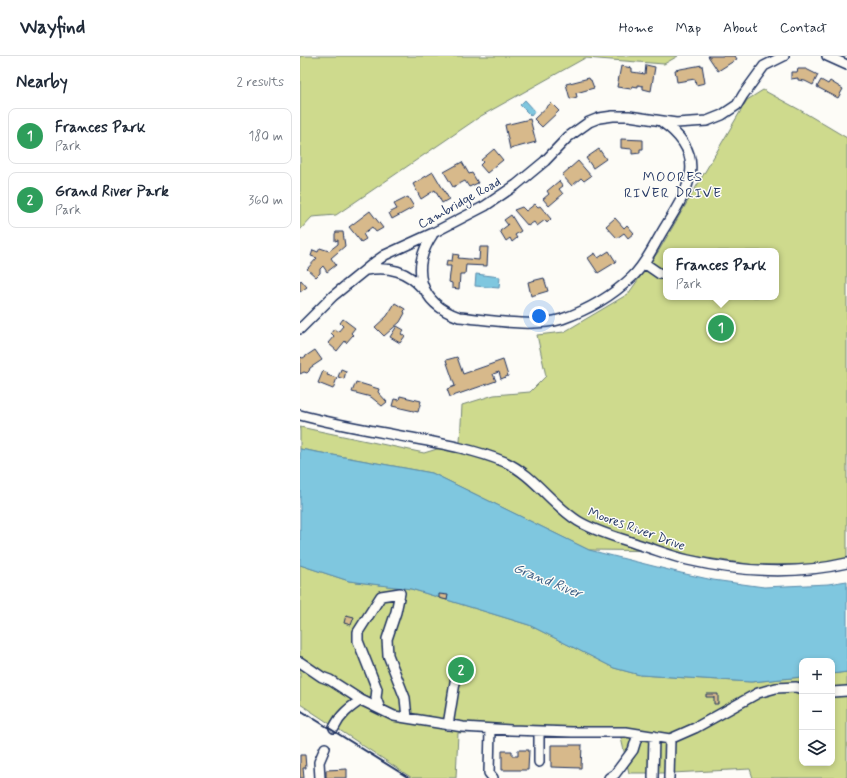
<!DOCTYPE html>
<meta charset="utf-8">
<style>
:root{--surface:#fff;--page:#f2f2f3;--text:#1f2937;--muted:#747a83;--line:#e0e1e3;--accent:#1b2f5e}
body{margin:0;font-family:Mynerve,sans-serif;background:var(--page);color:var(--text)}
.controls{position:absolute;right:12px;bottom:12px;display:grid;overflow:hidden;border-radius:8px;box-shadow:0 2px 6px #0003}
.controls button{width:36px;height:36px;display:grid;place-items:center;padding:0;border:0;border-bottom:1px solid var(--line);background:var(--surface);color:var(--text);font:20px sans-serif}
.you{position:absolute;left:239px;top:260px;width:14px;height:14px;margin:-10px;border:3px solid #fff;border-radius:50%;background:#1a73e8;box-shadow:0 0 0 6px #1a73e833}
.badge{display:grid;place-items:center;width:26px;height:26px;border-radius:50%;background:var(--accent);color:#fff;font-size:13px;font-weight:700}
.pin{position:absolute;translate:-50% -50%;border:2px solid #fff;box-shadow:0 1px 4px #0006}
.popup{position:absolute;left:363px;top:192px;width:116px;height:52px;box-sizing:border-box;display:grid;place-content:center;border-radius:8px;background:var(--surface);filter:drop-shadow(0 1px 3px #0005);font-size:13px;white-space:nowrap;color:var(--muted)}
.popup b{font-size:15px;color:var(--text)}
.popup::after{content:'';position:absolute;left:50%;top:100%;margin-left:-8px;border:8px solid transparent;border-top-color:var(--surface)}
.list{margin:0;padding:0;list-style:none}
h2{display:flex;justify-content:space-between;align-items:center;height:52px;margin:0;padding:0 16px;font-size:17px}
h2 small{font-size:13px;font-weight:400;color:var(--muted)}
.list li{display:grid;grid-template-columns:26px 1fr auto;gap:12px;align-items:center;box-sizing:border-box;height:56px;margin:0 8px 8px;padding:0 8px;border:1px solid var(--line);border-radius:8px}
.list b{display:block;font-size:15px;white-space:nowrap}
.list p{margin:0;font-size:13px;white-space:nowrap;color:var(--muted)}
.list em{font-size:13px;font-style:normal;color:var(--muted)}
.icon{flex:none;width:22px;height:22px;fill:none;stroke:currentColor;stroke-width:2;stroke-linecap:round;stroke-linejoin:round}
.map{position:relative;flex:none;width:547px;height:722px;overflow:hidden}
header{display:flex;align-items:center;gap:24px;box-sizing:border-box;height:56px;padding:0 20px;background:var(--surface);border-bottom:1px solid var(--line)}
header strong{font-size:19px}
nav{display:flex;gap:22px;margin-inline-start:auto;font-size:14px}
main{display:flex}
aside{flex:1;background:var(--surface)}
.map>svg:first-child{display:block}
</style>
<header>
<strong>Wayfind</strong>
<nav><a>Home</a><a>Map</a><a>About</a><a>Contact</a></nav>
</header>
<main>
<aside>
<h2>Nearby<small>2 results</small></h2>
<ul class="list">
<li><span class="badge" style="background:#2e9e5b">1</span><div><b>Frances Park</b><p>Park</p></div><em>180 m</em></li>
<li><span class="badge" style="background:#2e9e5b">2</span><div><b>Grand River Park</b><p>Park</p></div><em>360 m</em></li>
</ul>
</aside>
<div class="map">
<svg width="547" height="722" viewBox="0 0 547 722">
<rect width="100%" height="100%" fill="#fdfcf7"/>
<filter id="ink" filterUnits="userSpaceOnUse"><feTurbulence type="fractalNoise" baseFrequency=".025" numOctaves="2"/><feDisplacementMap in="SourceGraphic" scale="8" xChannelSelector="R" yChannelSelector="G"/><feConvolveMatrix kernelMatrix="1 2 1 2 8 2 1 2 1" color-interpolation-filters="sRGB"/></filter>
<g filter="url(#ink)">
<path fill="#ceda8d" stroke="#748476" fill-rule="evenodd" d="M0,0H378L364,8L285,2L181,60L36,159L12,161L0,174Z
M463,34L500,54L547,82V503L528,508L455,509L386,499L374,495L289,494L132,417L0,393V371L124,397L160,386L162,349L194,339L230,336L246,320L237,279L264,276L328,238L358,196L447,44ZM366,195H476V241H366Z
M0,509L49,525L111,533L229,569L314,612L340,619L451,626L502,621V707H532V618L547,616V722H453L450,713L372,717H329L319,673L158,677L156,722H112L0,648Z"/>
<path fill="#7fc7df" stroke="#578aab" d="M225,44L235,55L231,60L220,49Z
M176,218L200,221L199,232L175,230Z
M0,393L132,417L289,494L381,517L413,524L464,531L528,528L547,525V616L532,618V605H502V621L451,626L340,619L314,612L229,569L111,533L49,525L0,509Z"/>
<path fill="#d7b98b" stroke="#1b2f5e" d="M408,0H435L437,3L418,15Z
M346,9L355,11L351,35L343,33V30L338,29V31L332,30L331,33L317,31L321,10L332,12V16L345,18Z
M402,9L405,27L396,29L395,23L377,26L375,14Z
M498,13H506L518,19L513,29L505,25L498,24V22L491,23V16H497Z
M289,22L290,24H291L294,32L276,37L277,41L270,43L266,28Z
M521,24L528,28L530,25L543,33L538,42L517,31Z
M251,47L259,55L242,71L234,63Z
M230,63L236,86L210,93L205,69Z
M321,83L343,84V93H340V97L332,98V93L321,92Z
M194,93L203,104L187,117L180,109L183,106L181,104Z
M299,93L306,103L293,112L286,102Z
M278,105L291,120L284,125L281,122L272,130L262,119Z
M162,106L169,118L172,117L178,127L169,131L165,125L153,131L144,116Z
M133,116L149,143L142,147L135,134L121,143L113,128Z
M259,125L263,130L259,133L263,138L249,150L243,143L249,138L247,135Z
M108,141L114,151L92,163L89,157L97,153L94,148Z
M235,148L238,151L240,150L251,163L247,167L245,164L237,170L234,166L228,170L214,154L222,151L226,155Z
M70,155L83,172L76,176L72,171L63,178L66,183L61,186L49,171Z
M211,159L221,175L215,179L217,182L212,186L210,182L206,185L200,175L208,169L204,164Z
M315,162L324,172L327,169L334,177L328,182L324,177L317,182L306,170Z
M36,176H43L45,190L31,202L36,209L27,216L23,210L20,213V217L16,221L7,213L17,202L11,200L13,194L18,196L20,192L29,195L38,188V184L35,185V178Z
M180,191H188L187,210L166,209L165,218H160L159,233L152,232V227L149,226L151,210H146L147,204L152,205L153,198L159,199L158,202L179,204Z
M309,195L316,206L298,217L288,202L295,197L298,202Z
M244,222L248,235L231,240L228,226Z
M1,224L7,231L0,236V225Z
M95,247L105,253L104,256L105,257L100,266L84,280L75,271L87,260Z
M43,263L55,272L51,277L53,279L46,287L45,285L37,295L28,287L34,280L31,277L34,273L38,276L43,270L40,267Z
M97,270L104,274L101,278L105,280L100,287L90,281Z
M15,294L22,304L10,312L9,315L7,317L4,316L0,318V301L3,302Z
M157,301L163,318L203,304L208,320L201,323L199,316L193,318L196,325L150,341L147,333L155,330L146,304Z
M41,313L46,315L44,323L38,321Z
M23,315L28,317L27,319L37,322L33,333L18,327Z
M56,326L79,333L78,336L87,346L82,350L71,341L52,336Z
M100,340L121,345L118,356L92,350L94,343L99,344Z
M139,538L148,539L147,544L139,542Z
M46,559L54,561L51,569L44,567Z
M406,638H418V648H414V641H406Z
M251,689H282L281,712L251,711Z
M218,694H229L228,714H202V695H212V700H218Z
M0,699H5L6,712H3L4,722H0Z
M47,713V722H26V714Z"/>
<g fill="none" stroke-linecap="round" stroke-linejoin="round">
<defs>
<path id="minor" d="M527,0L547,9
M133,178C110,212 119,247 159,261C190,264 232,272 262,263C288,254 312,240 332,221C345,209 353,191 362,176C387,135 412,101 362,66
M344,207L360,218
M66,214C90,210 107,215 123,233
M0,273L33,240L75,206L85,199L133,177L185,150L216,129L245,105L268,81L289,66L299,62L313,60H329L376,67L407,65L422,59L437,49L443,39L464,10L484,0
M0,359C37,369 75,375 112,382C144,388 176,394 205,406C234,419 251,448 278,465C296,476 317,481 337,488C354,493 371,500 388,504C439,516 496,519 547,507
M0,606L22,621L30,624L61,644L94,660L163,671L211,674L272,676H326L370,683L395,672L458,637L476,632L496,631L502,633
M532,636L547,635
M80,653L76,642L77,633L58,585V576L81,540L100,537L96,556L87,583L88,599L105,642L107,662
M148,669L158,608
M34,672C40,659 49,652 61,644
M190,673L189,717L193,722
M239,675V706
M20,722L19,706L25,692
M309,722L315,718L333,694L338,678
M353,722L354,680
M369,722L370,683"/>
</defs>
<use href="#minor" stroke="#1b2f5e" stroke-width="12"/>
<use href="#minor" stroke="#fdfcf7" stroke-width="9"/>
<path stroke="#1b2f5e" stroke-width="2" d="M0,654L109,722"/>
</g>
</g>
<g text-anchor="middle" stroke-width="3" stroke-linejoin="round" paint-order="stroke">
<g font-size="13" fill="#1b2f5e" stroke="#fdfcf7">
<text transform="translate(159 146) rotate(-29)" y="5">Cambridge Road</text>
<text transform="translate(337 472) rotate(20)" y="5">Moores River Drive</text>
</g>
<g font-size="14" letter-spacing="1" fill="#1b2f5e" stroke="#fdfcf7">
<text x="373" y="125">MOORES<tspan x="373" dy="16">RIVER DRIVE</tspan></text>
</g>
<g font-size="14" font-style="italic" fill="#395d85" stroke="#fdfcf7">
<text transform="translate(248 524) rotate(22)" y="5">Grand River</text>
</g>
</g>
</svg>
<div class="controls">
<button>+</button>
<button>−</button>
<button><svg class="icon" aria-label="layers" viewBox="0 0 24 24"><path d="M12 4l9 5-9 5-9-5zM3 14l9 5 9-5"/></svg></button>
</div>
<div class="you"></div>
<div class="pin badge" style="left:421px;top:272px;background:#2e9e5b">1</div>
<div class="popup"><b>Frances Park</b>Park</div>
<div class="pin badge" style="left:161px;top:614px;background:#2e9e5b">2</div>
</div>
</main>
